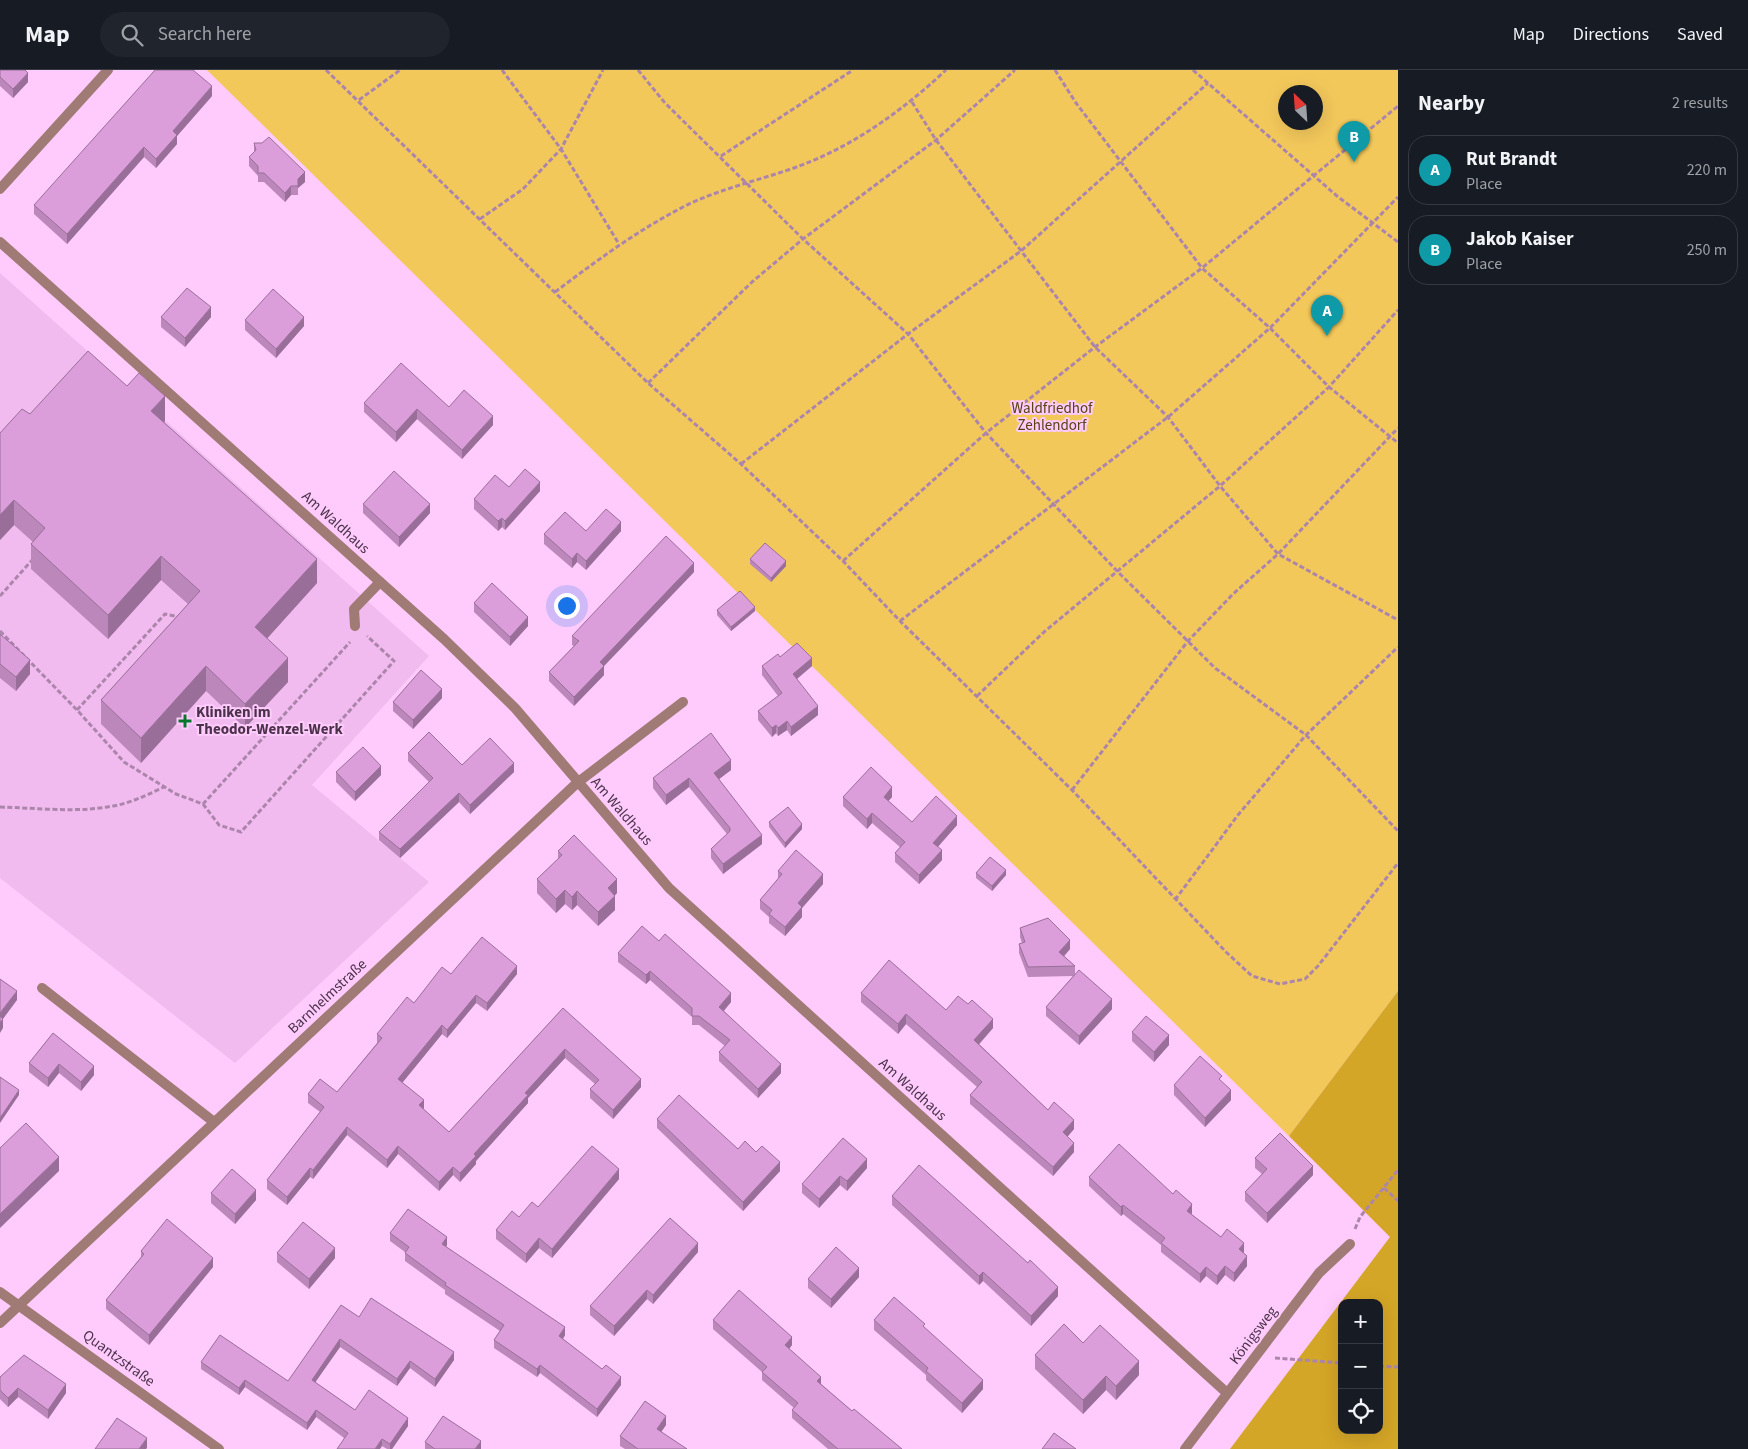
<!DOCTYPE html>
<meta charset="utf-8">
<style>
:root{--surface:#171b24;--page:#20242c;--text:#f1f3f6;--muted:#9ea1a6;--line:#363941;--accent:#08772c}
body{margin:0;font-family:"Source Sans 3",sans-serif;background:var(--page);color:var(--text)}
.controls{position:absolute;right:15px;bottom:15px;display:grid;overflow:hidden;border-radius:10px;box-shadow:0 5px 20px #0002}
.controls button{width:45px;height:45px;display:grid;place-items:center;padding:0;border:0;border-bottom:1px solid var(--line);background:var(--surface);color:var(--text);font:25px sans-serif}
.compass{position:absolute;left:1278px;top:15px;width:45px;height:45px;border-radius:50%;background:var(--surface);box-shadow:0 5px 20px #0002;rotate:335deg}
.you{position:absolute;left:566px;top:535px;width:18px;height:18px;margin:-12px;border:4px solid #fff;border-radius:50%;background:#1a73e8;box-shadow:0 0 0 8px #1a73e833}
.badge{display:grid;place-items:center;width:32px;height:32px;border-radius:50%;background:var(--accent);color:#fff;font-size:16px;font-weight:700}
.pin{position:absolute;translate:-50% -41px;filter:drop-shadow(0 1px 2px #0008)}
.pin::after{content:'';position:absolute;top:26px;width:18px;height:15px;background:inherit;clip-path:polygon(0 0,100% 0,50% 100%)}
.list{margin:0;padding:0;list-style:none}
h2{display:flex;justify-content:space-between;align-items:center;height:65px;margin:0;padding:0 20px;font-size:21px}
h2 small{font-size:16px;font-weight:400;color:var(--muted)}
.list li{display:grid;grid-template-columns:32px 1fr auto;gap:15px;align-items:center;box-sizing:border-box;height:70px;margin:0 10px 10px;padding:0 10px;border:1px solid var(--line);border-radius:20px}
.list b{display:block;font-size:19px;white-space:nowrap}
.list p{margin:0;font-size:16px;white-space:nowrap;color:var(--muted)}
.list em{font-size:16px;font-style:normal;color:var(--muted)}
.icon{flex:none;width:28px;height:28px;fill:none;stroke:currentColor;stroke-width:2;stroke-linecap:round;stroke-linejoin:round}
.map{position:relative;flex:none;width:1398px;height:1379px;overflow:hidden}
header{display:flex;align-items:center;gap:30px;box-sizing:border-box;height:70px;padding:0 25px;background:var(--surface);border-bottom:1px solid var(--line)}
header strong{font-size:24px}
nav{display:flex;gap:28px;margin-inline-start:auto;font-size:18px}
.search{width:350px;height:45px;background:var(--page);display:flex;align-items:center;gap:12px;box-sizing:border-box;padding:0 18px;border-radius:28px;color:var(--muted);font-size:19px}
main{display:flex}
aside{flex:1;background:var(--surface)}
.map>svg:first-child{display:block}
</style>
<header>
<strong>Map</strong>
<div class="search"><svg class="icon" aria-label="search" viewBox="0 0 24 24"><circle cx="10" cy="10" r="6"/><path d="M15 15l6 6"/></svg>Search here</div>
<nav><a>Map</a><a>Directions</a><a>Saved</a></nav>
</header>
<main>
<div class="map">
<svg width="1398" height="1379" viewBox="0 0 1398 1379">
<rect width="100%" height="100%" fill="#fecbfc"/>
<path fill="#f1bbef" d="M0,203L429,586L312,715L429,812L235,993L0,808Z"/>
<path fill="#f3c85b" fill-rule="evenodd" d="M207,0H1398V921L1289,1066ZM1286,22H1316V52H1286Z"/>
<path fill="#d4a627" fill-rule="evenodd" d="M1398,921V1379H1230L1390,1167L1289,1066ZM1342,1233H1379V1360H1342Z"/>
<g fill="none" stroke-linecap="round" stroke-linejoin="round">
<path stroke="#ac85ab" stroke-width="3" stroke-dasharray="5 2.5" stroke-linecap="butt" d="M326,0L648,313L741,394L843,491L900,551L1072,720L1226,882L1252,906L1280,914L1305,909L1318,896L1398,793
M502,0L561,79L619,174
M638,0L665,33L803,169L908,264L986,363L1117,501L1215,598L1306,665L1398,761
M1055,0L1076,33L1202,198L1270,258L1329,317L1398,373
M1193,0L1337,126L1398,172
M359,30L400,0
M912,32L936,70L1095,277L1168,347L1220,416L1278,484L1398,550
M721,86L853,0
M480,149L523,119L561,79L603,0
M555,222C599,189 642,157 691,133C722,119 755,111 788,100C848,80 900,43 946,0
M648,313L752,212L803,169L936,70L1015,0
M741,394L908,264L1021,181L1208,13
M843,491L986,363L1095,277L1202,198L1398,36
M0,526L33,489
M900,551L1168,347L1270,258L1398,127
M0,561L77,640L124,692L176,724L203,734L350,572
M977,626L1044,562L1220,416L1329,317L1398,240
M77,640L165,544L180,547
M1072,720L1188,571L1233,524L1278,484L1398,358
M203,734L219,755L241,762L394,591L367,566
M0,737C37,738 77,743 113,736C131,733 147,725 164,717
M1175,830L1238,745L1306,665L1398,577
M1384,1118L1398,1131
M1355,1159L1360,1147L1398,1100
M1275,1288L1342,1293
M1379,1296L1398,1297"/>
<path stroke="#a07a75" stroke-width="10" d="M355,556L354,539L380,512
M42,918L214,1052"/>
<path stroke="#a07a75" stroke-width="10" d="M0,119L108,0
M0,172L444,569L515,638L669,818L1227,1323
M0,1222L219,1379
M0,1253L577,713L683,632
M1185,1379L1319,1203L1350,1174"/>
</g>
<path fill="#bc88bb" d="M0,0L28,12L13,28L0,16Z
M212,26L177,66V74L156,98L144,87L67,174L34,144V135Z
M254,73L305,112L298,118V125H291L285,132L264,112H258V106L249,96V87L254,82Z
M161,247H211L185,277L161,257Z
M245,250L304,256L276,288L245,260Z
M364,333L449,337L493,355L462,389L417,349L396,372L364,342Z
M30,344L165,351L164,352L317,513L267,568L288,612L245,658L206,621L141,693L101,654V630L188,534L161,510L108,569L31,499V474L33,472L14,455L0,470V363Z
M540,421L505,460L502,457L498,461L474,439V429Z
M363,434L430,443L399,477L363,443Z
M586,461H621L586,500L577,492L572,498L544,474V464Z
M750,489L786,496L771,512L750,494Z
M694,502L604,596V605L574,636L549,611V602L574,576L572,575V566Z
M474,533L528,556L510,576L474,542Z
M717,540L755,541L731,561L717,545Z
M0,564L30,604L16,621L0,608Z
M780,587L812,596L797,609L818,645L791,666L787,660L778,666L776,663L772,667L758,650V641L778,626L762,605V596Z
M442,628L413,659L393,641V632Z
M408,683L462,695L514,702L470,744L459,732L400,788L379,770V762L429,712L408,691Z
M731,700L719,709L762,774L723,804L711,788V779L727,764L689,717L666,735L653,718V708Z
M336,702L381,705L355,731L336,712Z
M843,727H892L888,731L912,752L957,755L938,777L942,790L919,814L895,792V783L900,777L872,753L867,759L843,736Z
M769,752L802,759L785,778L769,757Z
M558,781L617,823L615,825V840L598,856L577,835L572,840L565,834L556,843L537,823V809L558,789Z
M778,801L823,814L802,838V847L785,866L769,853V847L760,839V830L778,809Z
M976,803L1006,805L992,821L976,808Z
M1020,858L1070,879L1064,886L1075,896V904L1112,939L1079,975L1046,946V937L1073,906L1028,907L1019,883V874L1022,873L1020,867Z
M618,883L731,932L724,941L781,1003L758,1028L719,991V982L725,976L699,955H692V947L650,910L646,914L618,892Z
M451,904H517L487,941L476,933L447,968L442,964L402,1013L424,1038L423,1039L449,1062L563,938L641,1017L613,1049L590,1028V1019L595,1014L565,988L528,1028V1033L476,1091V1094L460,1112L453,1105L439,1121L398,1084L387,1098L347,1065L313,1109L310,1107L287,1135L267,1119V1110L320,1042L308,1033V1024L337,1022L377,973V964L414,933Z
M861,923L946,940L993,958L979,974L1048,1040L1074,1059L1067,1067L1074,1082L1053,1106L970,1034V1025L977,1017L906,954L898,964L861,932Z
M1132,962L1169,975L1154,992L1132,971Z
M53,963L94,1005L81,1021L59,1003L48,1017L29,1002V993Z
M1174,1015L1231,1030L1205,1057L1174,1025Z
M657,1049L738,1079L756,1082L780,1101L743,1141L657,1058Z
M1255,1088L1313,1105L1267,1153L1245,1131V1122L1262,1104L1255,1098Z
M867,1098L847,1121L840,1115L819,1138L802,1123V1114Z
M1089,1107L1192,1143L1191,1144L1221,1167L1244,1182L1243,1183L1247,1196L1234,1212L1225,1205L1217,1215L1206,1206L1200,1213L1161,1182V1175L1123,1144L1121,1146L1089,1116Z
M619,1109L552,1188L539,1178L526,1193L496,1169V1160L538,1137Z
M211,1123L256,1130L235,1154L211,1133Z
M892,1126L1058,1226L1031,1256L983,1211L979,1215L892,1135Z
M390,1163L447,1175L446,1177L565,1265L563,1269L621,1315L597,1347L540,1303L537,1307L494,1278V1270L500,1261L445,1224V1220L405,1191V1182L390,1171Z
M141,1181L213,1197L149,1275L106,1239V1230L141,1187Z
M698,1182L653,1234L647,1229L614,1266L590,1245V1236Z
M277,1183L335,1188L309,1219L277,1192Z
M859,1207L831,1238L808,1218V1209Z
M359,1247L454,1290L435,1317L410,1298L397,1316L340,1277L315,1312L355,1340L408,1356L392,1379H387L382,1376L344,1368L316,1347L307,1360L245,1317L239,1325L201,1299V1292L288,1311Z
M713,1250L792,1275L789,1279L821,1314L852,1341L902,1379H828L792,1348V1340L794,1338L762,1310V1302L713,1259Z
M874,1250L925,1258L983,1319L962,1343L926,1310V1305L874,1260Z
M1083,1273L1139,1305L1116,1330L1106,1320L1083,1344L1035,1299V1285Z
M0,1307L66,1323L48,1349L18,1327L8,1337L0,1329Z
M666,1355L661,1362L687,1379H625L620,1376V1366Z
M425,1372L481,1379H425Z"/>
<path fill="#996f99" d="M28,3V12L13,28V19Z
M212,16V26L177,66V74L156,98V89L173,61Z
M144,77V87L67,174V164Z
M305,102V112L298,118V109Z
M291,116V125L285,132V123Z
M211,237V247L185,277V268Z
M304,247V256L276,288V279Z
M165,326V351L151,365V341Z
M417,339V349L396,372V362Z
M493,346V355L462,389V380Z
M540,412V421L505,460V451Z
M14,430V455L0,470V445Z
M430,434V443L399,477V467Z
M502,448V457L498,461V451Z
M621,452V461L586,500V491Z
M577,483V492L572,498V489Z
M161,486V510L108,569V545Z
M317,489V513L255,582V557Z
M786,491V496L771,512V508Z
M694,493V502L604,596V605L574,636V627L600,592Z
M755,537V541L731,561V557Z
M528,547V556L510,576V567Z
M288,588V612L245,658V634Z
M812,588V596L793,612V604Z
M30,590V604L16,621V607Z
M206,596V621L141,693V668Z
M442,619V628L413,659V650Z
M818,636V645L791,666V657Z
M787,651V660L778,666V658Z
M776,655V663L772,667V658Z
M731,690V700L714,713V703Z
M514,693V702L470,744V735Z
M381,696V705L355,731V722Z
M689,708V717L666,735V725Z
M892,717V727L884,736V727Z
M459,723V732L400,788V779Z
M872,743V753L867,759V749Z
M957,746V755L933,782V773Z
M802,754V759L785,778V773Z
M762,765V774L723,804V794Z
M942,780V790L919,814V805Z
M1006,800V805L992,821V816Z
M823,804V814L802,838V847L785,866V857L798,833Z
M617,809V823L608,832V818Z
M565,820V834L556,843V829Z
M577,821V835L572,840V827Z
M615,826V840L598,856V842Z
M1070,870V879L1059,892V882Z
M517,896V904L487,941V933Z
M650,901V910L646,914V905Z
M17,921V930L0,953V943Z
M731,923V932L719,946V937Z
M476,925V933L447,968V960Z
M1112,929V939L1079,975V966Z
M906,944V954L898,964V954Z
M3,949V958L0,963V953Z
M993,949V958L974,980V970Z
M442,955V964L398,1018V1009Z
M1169,965V975L1154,992V982Z
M565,979V988L528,1028V1033L476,1091V1094L460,1112V1103L474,1084L525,1023Z
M59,994V1003L48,1017V1008Z
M781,994V1003L758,1028V1019Z
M94,996V1005L81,1021V1012Z
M641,1009V1017L613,1049V1040Z
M19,1020V1025L0,1053V1048Z
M1231,1020V1030L1205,1057V1048Z
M424,1030V1038L419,1044V1035Z
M1074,1050V1059L1063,1072V1062Z
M347,1057V1065L313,1109V1100Z
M1074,1073V1082L1053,1106V1097Z
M398,1076V1084L387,1098V1090Z
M59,1087V1101L0,1158V1144Z
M867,1089V1098L847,1121V1111Z
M780,1092V1101L743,1141V1132Z
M1313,1096V1105L1267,1153V1143Z
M453,1097V1105L439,1121V1112Z
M310,1098V1107L287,1135V1127Z
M619,1099V1109L552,1188V1179Z
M840,1106V1115L819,1138V1129Z
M256,1120V1130L235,1154V1144Z
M1192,1134V1143L1187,1150V1141Z
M1123,1135V1144L1121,1146V1137Z
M447,1167V1175L442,1182V1174Z
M539,1168V1178L526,1193V1184Z
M698,1173V1182L653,1234V1225Z
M1244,1173V1182L1239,1188V1179Z
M335,1178V1188L309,1219V1209Z
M1247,1186V1196L1234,1212V1203Z
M213,1188V1197L149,1275V1265Z
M1225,1196V1205L1217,1215V1206Z
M1206,1197V1206L1200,1213V1204Z
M859,1198V1207L831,1238V1229Z
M983,1202V1211L979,1215V1206Z
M1058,1217V1226L1031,1256V1246Z
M647,1220V1229L614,1266V1256Z
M565,1257V1265L559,1275V1266Z
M792,1267V1275L785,1284V1275Z
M340,1269V1277L312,1317V1310Z
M454,1282V1290L435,1317V1309Z
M410,1291V1298L397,1316V1309Z
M1139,1291V1305L1116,1330V1316Z
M540,1295V1303L537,1307V1299Z
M1106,1306V1320L1083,1344V1330Z
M621,1307V1315L597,1347V1339Z
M821,1307V1315L817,1311Z
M245,1310V1317L239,1325V1318Z
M983,1310V1319L962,1343V1333Z
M66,1314V1323L48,1349V1340Z
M18,1318V1327L8,1337V1328Z
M316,1340V1347L307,1360V1353Z
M666,1346V1355L657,1368V1359Z
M408,1348V1356L392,1379H390V1374Z
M147,1368V1378L146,1379H139Z
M382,1369V1376L380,1379H375Z
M481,1371V1379H475Z"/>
<path fill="#db9eda" stroke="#996f99" d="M0,0H25L28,3L13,19L0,7Z
M155,0H193L212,16L173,61L177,65L156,89L144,77L67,164L34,135Z
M269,67L305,102L298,109V116H291L285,123L264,103H258V96L249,87L256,80L254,73H262Z
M187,218L211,237L185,268L161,247Z
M273,219L304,247L276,279L245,250Z
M88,281L127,316L139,303L165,326L151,341L317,489L255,557L288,588L245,634L206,596L141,668L101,630L200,521L161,486L108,545L31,474L45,458L14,430L0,445V363L22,339L30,344Z
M401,293L449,337L464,320L493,346L462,380L417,339L396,362L364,333Z
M525,399L540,412L505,451L502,448L498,451L474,429L495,405L509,417Z
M394,401L430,434L399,467L363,434Z
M606,439L621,452L586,491L577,483L572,489L544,464L565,442L586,461Z
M666,466L694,493L600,592L604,596L574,627L549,602L579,571L572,566Z
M765,473L786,491L771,508L750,489Z
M492,513L528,547L510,567L474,533Z
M740,521L755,537L731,557L717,540Z
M0,564L30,590L16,607L0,594Z
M797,573L812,588L793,604L818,636L791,657L787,651L778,658L776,655L772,658L758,641L782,623L762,596L778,584L780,587Z
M421,600L442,619L413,650L393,632Z
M429,662L462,695L490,668L514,693L470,735L459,723L400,779L379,762L433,708L408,683Z
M711,663L731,690L714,703L762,765L723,794L711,779L730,761V758L689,708L666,725L653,708Z
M363,677L381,696L355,722L336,702Z
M871,697L892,717L884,727L912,752L936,726L957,746L933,773L942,780L919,805L895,783L905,772L872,743L867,749L843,727Z
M788,737L802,754L785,773L769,752Z
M574,765L617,809L608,818L615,826L598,842L577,821L572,827L565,820L556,829L537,809L562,785L558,781Z
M796,780L823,804L798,833L802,837L785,857L769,844L772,840L760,830L782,804L778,801Z
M990,787L1006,800L992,816L976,803Z
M1048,848L1070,870L1059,882L1075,896L1028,897L1019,874L1025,872L1020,858Z
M642,856L659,871L665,864L731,923L719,937L781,994L758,1019L719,982L730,970L699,946H692V938L650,901L646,905L618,883Z
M482,867L517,896L487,933L476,925L447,960L442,955L398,1009L424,1030L419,1035L449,1062L563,938L641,1009L613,1040L590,1019L599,1010L565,979L525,1023L528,1025L474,1084L476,1086L460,1103L453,1097L439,1112L398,1076L387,1090L347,1057L313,1100L310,1098L287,1127L267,1110L324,1037L308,1024L320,1009L337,1022L382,968L377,964L407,927L414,933L442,897L451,904Z
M889,890L946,940L958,926L968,934L972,930L993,949L974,970L1048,1040L1054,1032L1074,1050L1063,1062L1074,1073L1053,1097L970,1025L982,1012L906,944L898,954L861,923Z
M1079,900L1112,929L1079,966L1046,937Z
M0,909L17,921L0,943Z
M0,946L3,949L0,953Z
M1146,946L1169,965L1154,982L1132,962Z
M53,963L94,996L81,1012L59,994L48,1008L29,993Z
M1200,986L1222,1006L1219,1009L1231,1020L1205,1048L1174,1015Z
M0,1007L19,1020L0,1048Z
M679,1025L738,1079L745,1071L756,1082L762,1076L780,1092L743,1132L657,1049Z
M26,1053L59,1087L0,1144V1078Z
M1280,1063L1313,1096L1267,1143L1245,1122L1267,1099L1255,1088Z
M843,1068L867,1089L847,1111L840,1106L819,1129L802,1114Z
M1119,1074L1173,1124L1176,1120L1192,1134L1187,1141L1221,1167L1227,1159L1244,1173L1239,1179L1247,1186L1234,1203L1225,1196L1217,1206L1206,1197L1200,1204L1161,1173L1165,1168L1123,1135L1121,1137L1089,1107Z
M592,1076L619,1099L552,1179L539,1168L526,1184L496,1160L512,1141L519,1147L532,1132L538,1137Z
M919,1095L1028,1193L1030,1190L1058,1217L1031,1246L983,1202L979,1206L892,1126Z
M232,1099L256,1120L235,1144L211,1123Z
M408,1139L447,1167L442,1174L565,1257L559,1266L602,1299L606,1295L621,1307L597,1339L540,1295L537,1299L494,1270L504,1255L445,1215L446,1213L405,1183L409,1177L390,1163Z
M670,1148L698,1173L653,1225L647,1220L614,1256L590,1236Z
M167,1149L213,1188L149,1265L106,1230L144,1184L141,1181Z
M303,1152L335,1178L309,1209L277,1183Z
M836,1177L859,1198L831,1229L808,1209Z
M739,1220L792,1267L785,1275L821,1307L817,1311L852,1341L854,1339L902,1379H838L792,1340L798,1333L762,1302L767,1297L713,1250Z
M894,1227L925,1254L923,1256L983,1310L962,1333L926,1301L928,1298L874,1250Z
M371,1228L454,1282L435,1309L410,1291L397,1309L340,1269L312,1310L355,1340L369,1320L408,1348L390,1374L382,1369L375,1379H337L348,1363L316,1340L307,1353L245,1310L239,1318L201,1292L220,1265L288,1311L341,1235L359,1247Z
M1064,1254L1083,1273L1100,1255L1139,1291L1116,1316L1106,1306L1083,1330L1035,1285Z
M24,1285L66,1314L48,1340L18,1318L8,1328L0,1320V1307Z
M645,1331L666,1346L657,1359L687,1379H638L620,1366Z
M443,1346L481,1371L475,1379H435L425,1372Z
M117,1348L147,1368L139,1379H95Z
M1054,1363L1076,1379H1042Z"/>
<path fill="#08772c" stroke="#fecbfc" stroke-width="2" d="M182.5 643.5h5v5h5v5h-5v5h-5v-5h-5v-5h5z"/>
<g text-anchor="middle" stroke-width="4" stroke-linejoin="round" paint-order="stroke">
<g font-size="15" fill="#554312" stroke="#fecbfc">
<text x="1052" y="343">Waldfriedhof<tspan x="1052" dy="17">Zehlendorf</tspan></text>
</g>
<g font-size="15" fill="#4b324a" stroke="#fecbfc">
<text transform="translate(336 452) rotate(42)" y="5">Am Waldhaus</text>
<text transform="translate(622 741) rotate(49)" y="5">Am Waldhaus</text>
<text transform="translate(327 926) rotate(-43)" y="5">Barnhelmstraße</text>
<text transform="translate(913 1019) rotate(42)" y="5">Am Waldhaus</text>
<text transform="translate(1253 1265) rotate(-53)" y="5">Königsweg</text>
<text transform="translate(119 1288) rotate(36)" y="5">Quantzstraße</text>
</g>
<g font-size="15" font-weight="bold" fill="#4b324a" stroke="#fecbfc" text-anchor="start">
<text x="196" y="647">Kliniken im<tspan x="196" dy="17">Theodor-Wenzel-Werk</tspan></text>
</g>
</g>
</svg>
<div class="controls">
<button>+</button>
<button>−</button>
<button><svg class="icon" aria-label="locate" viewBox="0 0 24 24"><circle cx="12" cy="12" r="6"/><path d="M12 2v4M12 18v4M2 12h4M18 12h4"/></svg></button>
</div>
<svg class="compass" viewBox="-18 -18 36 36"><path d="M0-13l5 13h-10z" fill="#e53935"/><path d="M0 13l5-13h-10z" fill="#9ea1a6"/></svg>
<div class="you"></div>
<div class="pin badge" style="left:1327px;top:266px;background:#0f9aa8">A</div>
<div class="pin badge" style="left:1354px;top:92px;background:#0f9aa8">B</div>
</div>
<aside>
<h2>Nearby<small>2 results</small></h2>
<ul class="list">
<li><span class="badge" style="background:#0f9aa8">A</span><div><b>Rut Brandt</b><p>Place</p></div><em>220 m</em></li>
<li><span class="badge" style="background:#0f9aa8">B</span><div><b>Jakob Kaiser</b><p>Place</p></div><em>250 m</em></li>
</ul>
</aside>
</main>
